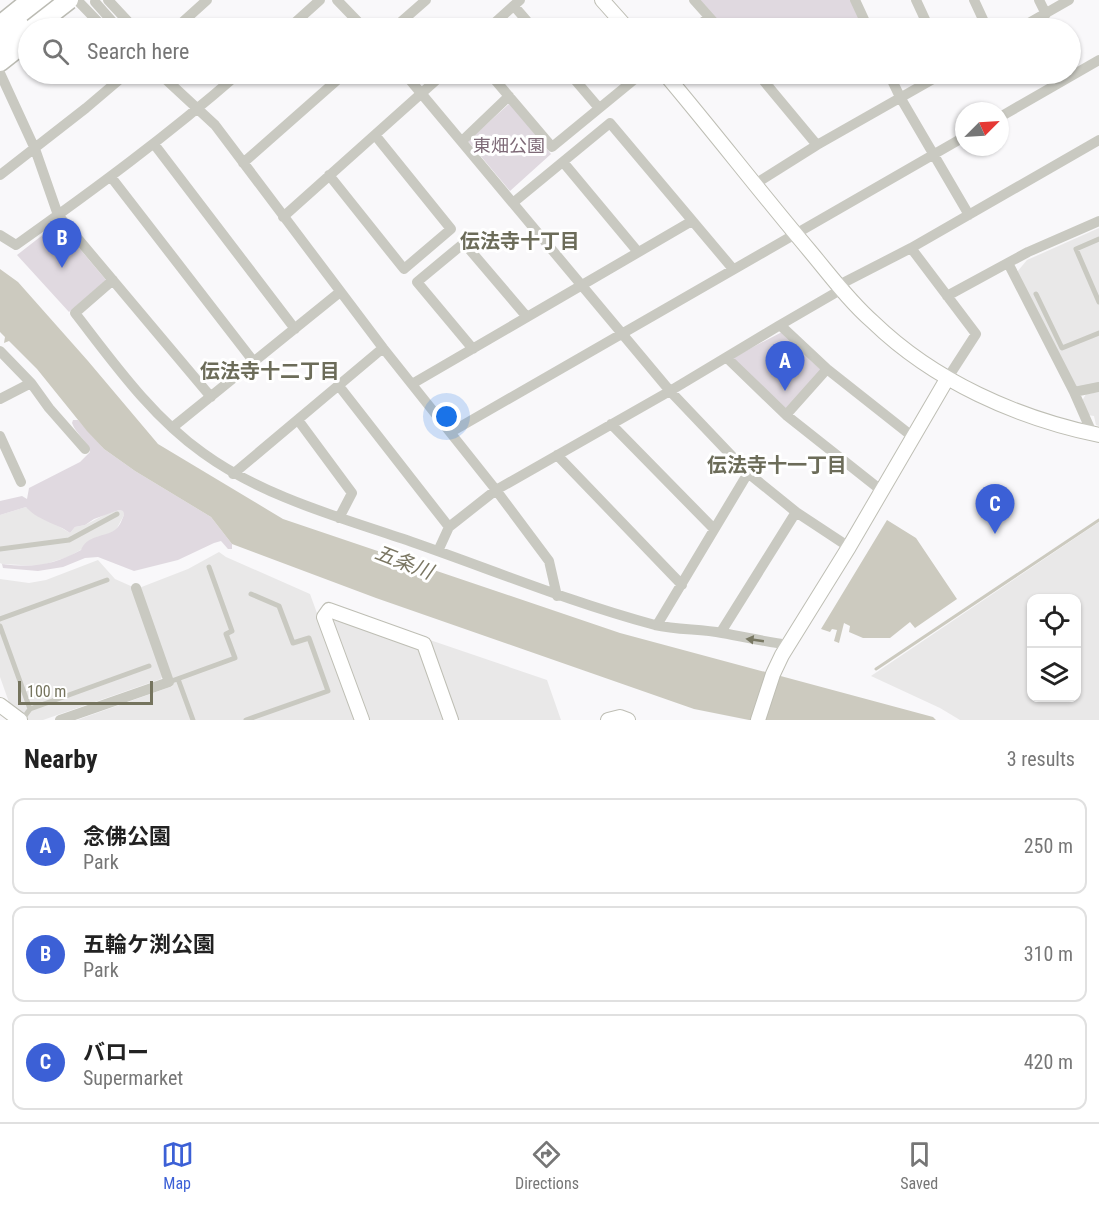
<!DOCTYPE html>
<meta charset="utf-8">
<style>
:root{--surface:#fff;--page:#f6f6f6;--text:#222;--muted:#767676;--line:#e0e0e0;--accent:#3c60d6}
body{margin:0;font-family:"Roboto Condensed","Noto Sans JP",sans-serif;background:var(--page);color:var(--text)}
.controls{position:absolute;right:18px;bottom:18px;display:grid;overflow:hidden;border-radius:12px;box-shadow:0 2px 4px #0004}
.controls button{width:54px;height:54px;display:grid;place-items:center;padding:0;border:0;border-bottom:2px solid var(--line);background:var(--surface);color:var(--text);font:30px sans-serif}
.compass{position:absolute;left:955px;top:102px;width:54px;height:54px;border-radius:50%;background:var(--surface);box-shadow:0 2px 4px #0004;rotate:66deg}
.scale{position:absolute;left:18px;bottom:15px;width:135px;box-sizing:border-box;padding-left:6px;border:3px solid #75745e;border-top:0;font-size:16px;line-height:21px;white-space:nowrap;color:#75745e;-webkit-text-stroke:4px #fff;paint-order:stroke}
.you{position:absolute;left:447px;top:417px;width:21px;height:21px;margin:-15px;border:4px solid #fff;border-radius:50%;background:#1a73e8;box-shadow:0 0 0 9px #1a73e833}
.badge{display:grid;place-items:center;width:39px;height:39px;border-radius:50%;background:var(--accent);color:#fff;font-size:20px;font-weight:700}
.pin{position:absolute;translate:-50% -50px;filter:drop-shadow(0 2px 3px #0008)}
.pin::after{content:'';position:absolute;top:32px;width:21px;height:18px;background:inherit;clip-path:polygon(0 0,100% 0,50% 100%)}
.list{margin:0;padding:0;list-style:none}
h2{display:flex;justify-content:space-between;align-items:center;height:78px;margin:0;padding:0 24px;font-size:26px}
h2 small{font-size:20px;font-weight:400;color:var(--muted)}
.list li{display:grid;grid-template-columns:39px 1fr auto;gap:18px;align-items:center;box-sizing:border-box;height:96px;margin:0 12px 12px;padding:0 12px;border:2px solid var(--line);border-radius:12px}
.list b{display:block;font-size:22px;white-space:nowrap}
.list p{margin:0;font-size:20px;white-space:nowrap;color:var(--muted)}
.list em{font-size:20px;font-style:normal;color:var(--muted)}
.icon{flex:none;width:33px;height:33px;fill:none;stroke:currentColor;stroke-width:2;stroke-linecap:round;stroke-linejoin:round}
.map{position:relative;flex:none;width:1099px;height:720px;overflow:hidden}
.search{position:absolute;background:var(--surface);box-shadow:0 2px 4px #0004;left:18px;right:18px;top:18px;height:66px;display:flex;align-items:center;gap:15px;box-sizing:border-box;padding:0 21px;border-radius:33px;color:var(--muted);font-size:22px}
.sheet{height:402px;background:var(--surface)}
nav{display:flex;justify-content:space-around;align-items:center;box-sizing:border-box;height:84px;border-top:2px solid var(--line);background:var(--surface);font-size:16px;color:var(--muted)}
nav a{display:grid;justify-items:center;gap:3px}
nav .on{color:var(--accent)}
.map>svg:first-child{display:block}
</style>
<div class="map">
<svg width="1099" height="720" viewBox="0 0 1099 720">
<rect width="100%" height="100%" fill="#f9f8fa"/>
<path fill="#e9e8e8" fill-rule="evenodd" d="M1099,228V385L1077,388L1017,272L1027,260Z
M1099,392V426L1096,425L1094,416L1087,415L1082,401L1086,394Z
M26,507L70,533L75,527L85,525L106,514L119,510L123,511L124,515L116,530L68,557L39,566L2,564L0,563V515Z
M1099,522V720H960L940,708L871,676ZM1032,598H1076V698H1032Z
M219,552L226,557L310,594L356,720H77L173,686L139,588L188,569Z
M98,560L115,579L133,587L163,675L161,679L43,720H28L11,708L0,677V579L29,583L46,580Z
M336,617L416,646L421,651L446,720H367L332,622Z
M427,639L547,680L561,720H457Z"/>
<path fill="#e0d9e0" d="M694,0H855L866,23L857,28H719Z
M510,103L551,154L510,191L468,141Z
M58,223L106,280L69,312L17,255Z
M782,332L822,371L785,411L732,358Z
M73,420H78L104,449L135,471L211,517L232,544V549H228L221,541L214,543L178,560L134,571L98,557L85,558L63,567L38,571L3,568L2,564C33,568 54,565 81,550C88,533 108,538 117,528C121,524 122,519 124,515L123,511L119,510L94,519L85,525L75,527L70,533C59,524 38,521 26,507L0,515V501L22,496L27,499L29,488L80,462L90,452C87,440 76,434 72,423Z"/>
<path fill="#cccabf" d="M0,269L18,282L88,361L158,444L283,519L620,633L933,717L936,720H749L694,709L376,598L232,544L211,517L135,471L104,449L87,431L37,369L9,341L4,343L5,337L0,332Z
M887,520L916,538L957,599L915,628L910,622L890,638H863L849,632L850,626L844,623L839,643L834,641L837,630L832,629L830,632L821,629Z"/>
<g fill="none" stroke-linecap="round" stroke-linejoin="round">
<path stroke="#cccabf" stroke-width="3" d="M876,669L1099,520"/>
<defs>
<path id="secondary" d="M602,0L627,28
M665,74C714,132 760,192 809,250C830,275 849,301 873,322C934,381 1017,418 1099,435
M0,705L20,720
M362,720L324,617L329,610L424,644L451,720
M608,720L620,717L628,720
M758,720L773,674L782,655L849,547L947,379"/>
<path id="highway" d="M0,25L31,0
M0,42L52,0
M0,62L28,40"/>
</defs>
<use href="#secondary" stroke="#bebeb4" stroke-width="16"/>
<use href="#highway" stroke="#bbbbb3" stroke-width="21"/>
<path stroke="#c9c9c1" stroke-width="5" d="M1099,239L1076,249L1099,302
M1036,294L1062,348L1099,333
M0,549L69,540L117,514
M0,619L107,580
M0,626L30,709
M178,679L193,720
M169,682L235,658L226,634L232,631L209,567
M22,720L30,709L149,666
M246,720L328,691L309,638L293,643L279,606L251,594"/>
<path stroke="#c9c9c1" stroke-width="10" d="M108,0L134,28
M337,0L364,28
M694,0L719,28
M855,0L868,28
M916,0L929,28
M974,0L987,28
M1039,0L1046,14
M78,1L104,28
M95,2L118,28
M514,6L533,28
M176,28L207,0
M289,28L320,0
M394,28L426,0
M489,28L520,0
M696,28L709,17
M1020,28L1069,0
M0,73L35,149L58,215L211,397
M160,74L215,125L383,348L496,490L549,561L557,596
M405,74L670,391L748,473L796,512L849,547
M490,74L552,147L641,74
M570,74L599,108
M758,74L817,145
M889,74L900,97L969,215
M766,83L782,74
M1000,117L1099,60
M462,141L509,96
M154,144L295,329
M563,162L638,252
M243,163L344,74
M0,175L86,108L126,74
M329,175L404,269L451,229L375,135
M111,177L254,362
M755,184L817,145L942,74
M514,202L610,123L733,269
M283,217L443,74
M0,235L16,245C92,191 167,136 238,74
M911,248L976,334L947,379
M1008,263L1074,392L1092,433
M113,280L75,313C113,362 151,416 203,453C265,498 343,518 415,543C495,571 573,603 655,625C677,630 700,629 722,633C745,637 767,642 789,645
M839,285L911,248L1099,140
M947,296L1028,252L1099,221
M780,325L842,289
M473,349L417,282L464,243L527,317
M0,351L31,383L49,408L85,449
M727,358L786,415L882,491
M827,369L913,437
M412,384L692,221
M339,386L449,527
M1074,392L1099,387
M0,399L31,383
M298,420L352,493L339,518
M611,424L714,529
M173,427L340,292
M451,432L964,137
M0,436L21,482
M557,455L682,585
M233,474L383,348
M438,551L449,527L496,490L670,391L780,325L827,369L786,415
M657,625L748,473
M721,632L796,512
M60,720L169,682L136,588"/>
<use href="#secondary" stroke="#fff" stroke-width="14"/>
<use href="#highway" stroke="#fff" stroke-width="18"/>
<defs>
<path id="highway-bridge" d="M33,28L69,0"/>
</defs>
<use href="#highway-bridge" stroke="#bbbbb3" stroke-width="21" stroke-linecap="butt"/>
<use href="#highway-bridge" stroke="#fff" stroke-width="18"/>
</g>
<defs><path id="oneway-solid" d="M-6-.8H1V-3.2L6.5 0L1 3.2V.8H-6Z" transform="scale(1.5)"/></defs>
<use fill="#797863" href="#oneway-solid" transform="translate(755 640) rotate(-172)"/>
<g text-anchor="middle" stroke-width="6" stroke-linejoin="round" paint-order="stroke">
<g font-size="18" fill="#7e6a77" stroke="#fff">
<text x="509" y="152">東畑公園</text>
</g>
<g font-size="20" font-weight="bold" fill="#6c6c59" stroke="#fff">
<text x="520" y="248">伝法寺十丁目</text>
<text x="270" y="378">伝法寺十二丁目</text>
<text x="777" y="472">伝法寺十一丁目</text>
</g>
<g font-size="20" font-style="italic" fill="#7a7662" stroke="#fff">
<text transform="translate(404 562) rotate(21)" y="7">五条川</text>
</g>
</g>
</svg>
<div class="controls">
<button><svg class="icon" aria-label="locate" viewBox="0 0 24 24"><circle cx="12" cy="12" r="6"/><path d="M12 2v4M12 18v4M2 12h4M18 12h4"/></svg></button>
<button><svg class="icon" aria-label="layers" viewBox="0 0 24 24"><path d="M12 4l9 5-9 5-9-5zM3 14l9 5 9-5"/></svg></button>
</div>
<svg class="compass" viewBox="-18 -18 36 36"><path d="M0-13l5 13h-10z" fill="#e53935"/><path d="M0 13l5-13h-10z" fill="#767676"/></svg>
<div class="scale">100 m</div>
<div class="you"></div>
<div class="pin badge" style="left:785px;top:391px">A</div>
<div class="pin badge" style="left:62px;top:268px">B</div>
<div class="pin badge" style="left:995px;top:534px">C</div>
<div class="search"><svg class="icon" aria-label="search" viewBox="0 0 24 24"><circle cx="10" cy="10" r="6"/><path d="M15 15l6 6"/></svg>Search here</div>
</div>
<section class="sheet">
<h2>Nearby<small>3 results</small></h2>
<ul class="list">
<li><span class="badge">A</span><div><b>念佛公園</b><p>Park</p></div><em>250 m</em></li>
<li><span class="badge">B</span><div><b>五輪ケ渕公園</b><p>Park</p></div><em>310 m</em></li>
<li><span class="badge">C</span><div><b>バロー</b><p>Supermarket</p></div><em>420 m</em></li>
</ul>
</section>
<nav>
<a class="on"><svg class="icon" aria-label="map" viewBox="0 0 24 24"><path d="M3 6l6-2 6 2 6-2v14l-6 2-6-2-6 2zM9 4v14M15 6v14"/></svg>Map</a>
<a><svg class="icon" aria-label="directions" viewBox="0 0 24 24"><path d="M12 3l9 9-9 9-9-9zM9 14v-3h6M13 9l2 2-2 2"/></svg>Directions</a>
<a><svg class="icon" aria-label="saved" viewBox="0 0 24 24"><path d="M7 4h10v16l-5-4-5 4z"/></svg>Saved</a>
</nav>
